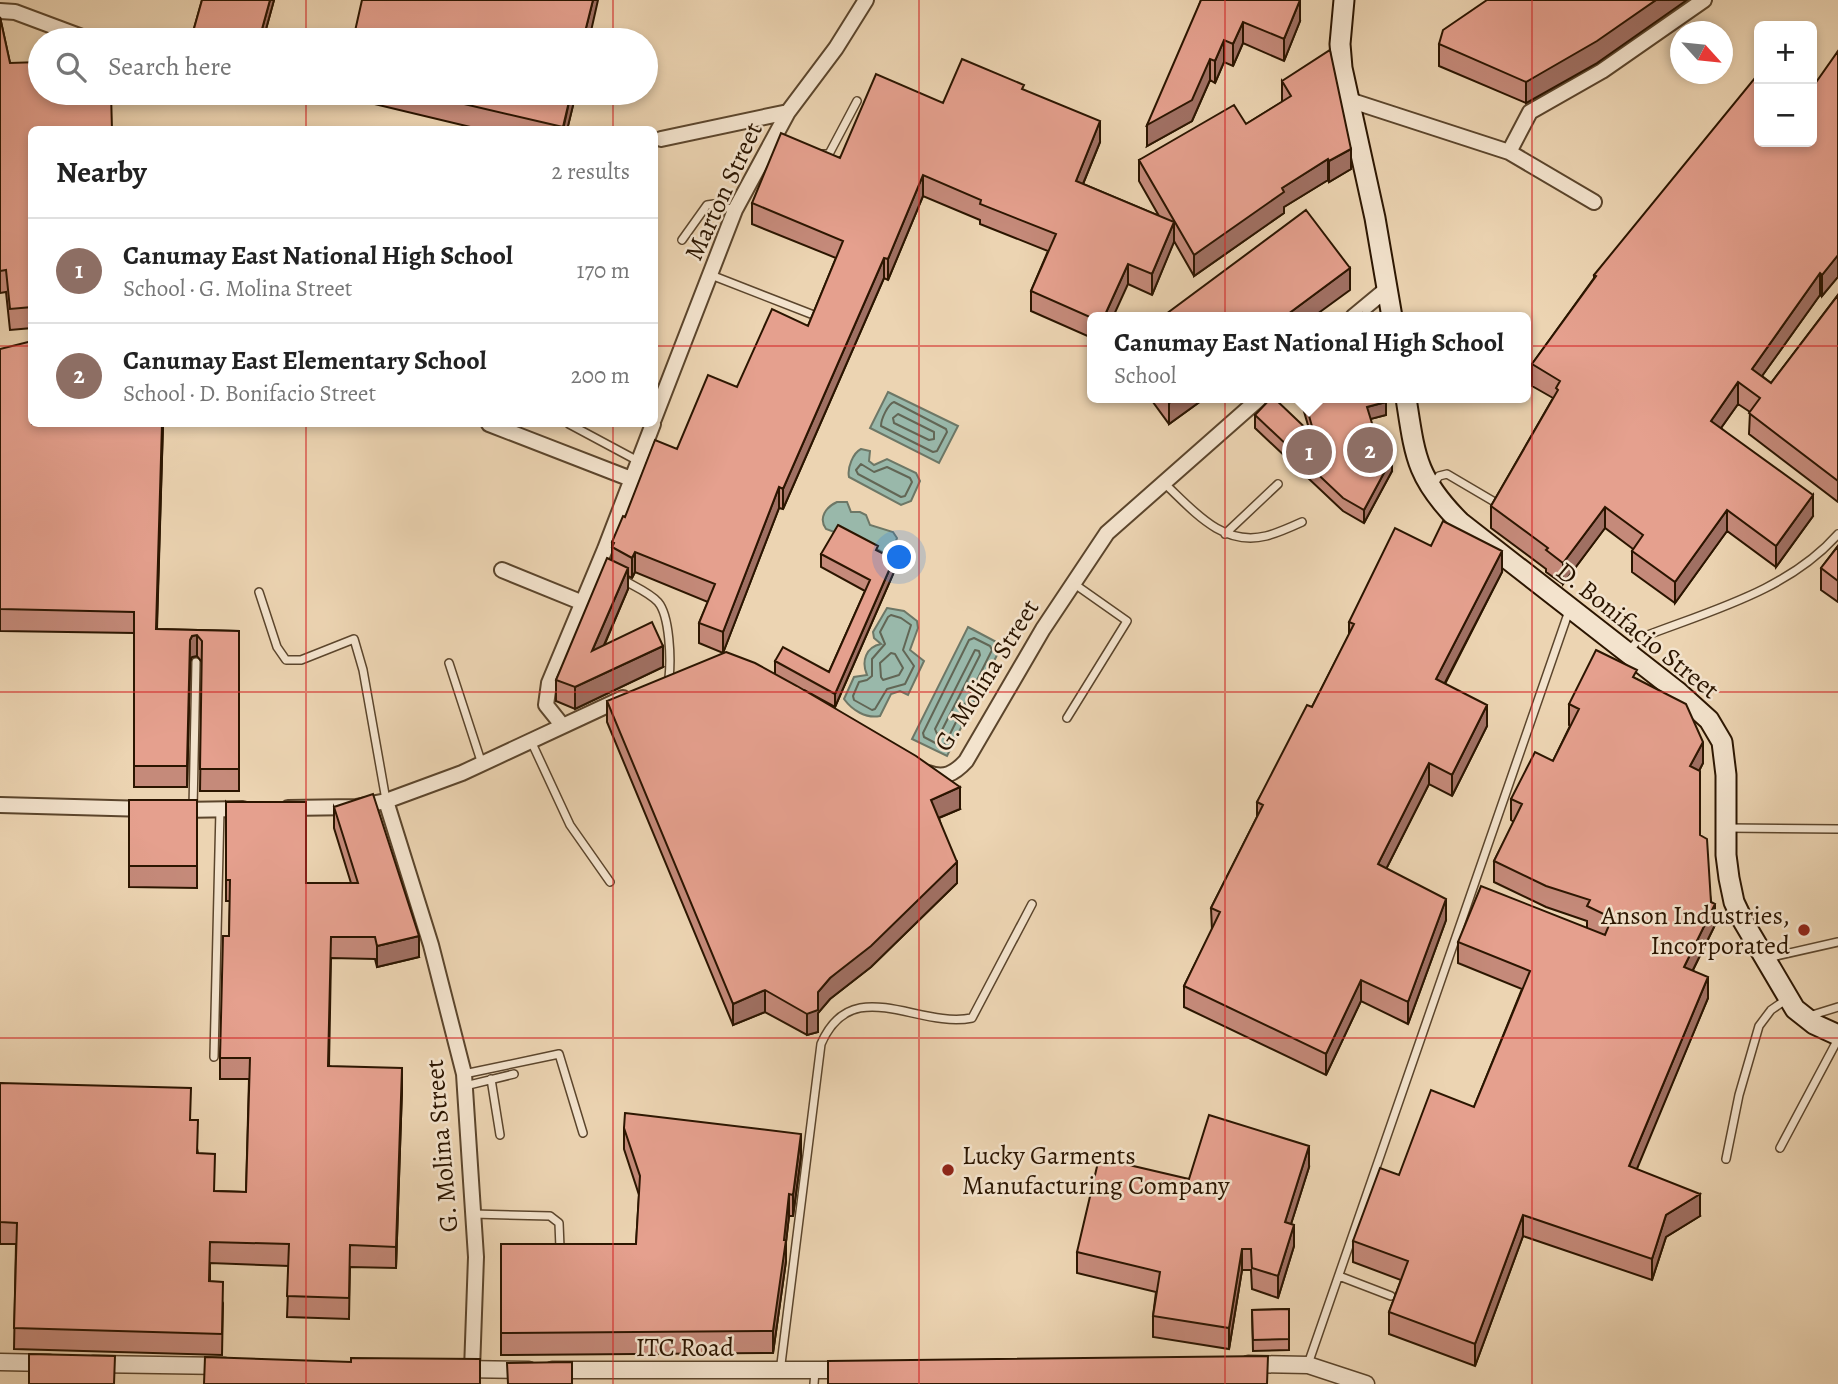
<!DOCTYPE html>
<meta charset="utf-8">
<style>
:root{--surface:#fff;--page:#f6f6f6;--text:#222;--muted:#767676;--line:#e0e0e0;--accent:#b45309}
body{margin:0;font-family:Alegreya,serif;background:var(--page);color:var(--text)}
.controls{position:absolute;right:21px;top:21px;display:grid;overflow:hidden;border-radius:10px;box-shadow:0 4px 10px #0003}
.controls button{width:63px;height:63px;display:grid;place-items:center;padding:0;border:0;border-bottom:2px solid var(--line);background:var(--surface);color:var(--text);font:35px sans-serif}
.compass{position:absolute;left:1670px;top:21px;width:63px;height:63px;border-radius:50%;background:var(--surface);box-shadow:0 4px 10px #0003;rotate:117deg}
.you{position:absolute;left:900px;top:558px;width:24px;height:24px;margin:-18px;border:5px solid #fff;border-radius:50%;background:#1a73e8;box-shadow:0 0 0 10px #1a73e833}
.badge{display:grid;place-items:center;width:46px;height:46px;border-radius:50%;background:var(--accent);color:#fff;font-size:23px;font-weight:700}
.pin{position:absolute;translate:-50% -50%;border:4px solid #fff;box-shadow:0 2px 7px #0006}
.popup{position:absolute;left:1087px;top:312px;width:444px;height:91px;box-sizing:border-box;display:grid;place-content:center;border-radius:10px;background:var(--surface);filter:drop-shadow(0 2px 5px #0005);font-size:23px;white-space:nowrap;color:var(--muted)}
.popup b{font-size:26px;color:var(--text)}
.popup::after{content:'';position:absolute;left:50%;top:100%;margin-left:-14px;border:14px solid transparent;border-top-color:var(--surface)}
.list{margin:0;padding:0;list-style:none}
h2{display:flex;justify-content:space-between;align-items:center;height:91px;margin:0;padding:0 28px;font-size:30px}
h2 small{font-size:23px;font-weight:400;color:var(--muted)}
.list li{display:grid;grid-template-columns:46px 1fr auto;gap:21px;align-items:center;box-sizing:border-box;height:105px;padding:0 28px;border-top:2px solid var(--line)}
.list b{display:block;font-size:26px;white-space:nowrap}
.list p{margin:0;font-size:23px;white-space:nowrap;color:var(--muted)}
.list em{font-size:23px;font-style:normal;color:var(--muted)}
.icon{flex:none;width:38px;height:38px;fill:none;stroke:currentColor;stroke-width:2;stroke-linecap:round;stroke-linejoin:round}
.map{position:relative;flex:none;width:1838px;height:1384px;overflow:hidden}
.search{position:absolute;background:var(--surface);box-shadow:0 4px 10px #0003;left:28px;top:28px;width:630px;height:77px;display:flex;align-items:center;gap:18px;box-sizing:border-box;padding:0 24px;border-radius:38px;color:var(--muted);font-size:26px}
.panel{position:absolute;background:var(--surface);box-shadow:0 4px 10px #0003;left:28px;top:126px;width:630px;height:301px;border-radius:10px}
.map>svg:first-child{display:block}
</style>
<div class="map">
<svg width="1838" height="1384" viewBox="0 0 1838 1384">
<rect width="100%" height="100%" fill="#ecd4b2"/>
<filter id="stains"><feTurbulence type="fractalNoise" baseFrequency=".00286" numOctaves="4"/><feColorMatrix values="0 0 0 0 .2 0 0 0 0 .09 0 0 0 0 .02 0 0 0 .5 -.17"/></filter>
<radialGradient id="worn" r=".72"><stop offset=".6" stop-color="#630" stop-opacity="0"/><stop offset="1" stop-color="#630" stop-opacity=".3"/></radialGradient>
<path fill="#99b8aa" stroke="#6d7766" stroke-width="2" d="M888,392L958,426L939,463L870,428Z
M861,449L870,451L869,461L874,465L887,459L916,473L920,481L911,501L901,505L849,477C847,468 853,453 861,449Z
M837,502H847L851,512H860L866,515L870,525L893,532L897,538L893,548L884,553L869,545L826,529C818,518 826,507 837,502Z
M887,608L904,611L917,621L918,628L910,650L924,661L908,695L900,691L891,694L880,716C866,719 852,710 844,699L854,677L867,675C861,661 866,647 881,644L874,638L873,632Z
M968,627L1002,645L947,756L912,739Z"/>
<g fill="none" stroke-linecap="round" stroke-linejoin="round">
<path stroke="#626655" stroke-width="2" d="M894,402L946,429L947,432L937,451L933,452L881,426C881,419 888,404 894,402Z
M898,414L934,432V439L929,440L894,423L893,418Z
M861,464L874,472L887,467L910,478L912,482L905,496L901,497L858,474L856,470Z
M891,615L901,618L911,625L903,650L914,666L905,684L887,689L875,709L872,710L854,700L853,696L859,682L867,680L872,676V659L885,644L880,632L888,617Z
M974,638L990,646L992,650L945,744L941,746L924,737L923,733L969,640Z
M975,650L979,651L980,655L941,732L937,734L935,729Z
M891,653L895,654L903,668L899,675L883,680L881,677L880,663Z"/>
<defs>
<path id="service" d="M823,154H829L857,101
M682,240L707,205L714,204L735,210
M711,275L811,314
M569,424L638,461
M1164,483C1193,510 1222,547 1266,536C1278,533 1291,527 1302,522
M1433,485L1439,476L1447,474L1498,504
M1225,534L1278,484
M620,578C631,585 649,592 658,602C670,616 671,660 669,678
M259,592L277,647L286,660H301L354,639L363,670L386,800
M1628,652L1640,638C1709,611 1788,591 1838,534
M449,663L482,764
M1067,718L1127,621L1073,583
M531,741L570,825L610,882
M193,809L196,662
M1727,828L1838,829
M1767,958L1838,942
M1809,1016L1838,1007
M214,1057L220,810
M464,1074L559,1054L583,1133
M491,1079L500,1135
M465,1086L514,1074
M1780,1148L1838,1039
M1726,1159L1739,1095L1759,1026L1771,1010L1787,999
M473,1214L550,1216L559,1223L560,1248
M1339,1276L1391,1296
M1308,1364L1570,608
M780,1372L821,1044C852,972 917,1029 972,1018L1032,904
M814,1384L815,1371"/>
<path id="minor" d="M0,11L15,12L90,40
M273,93H274
M1349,100L1509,152L1594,202
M661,139L788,112
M1509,152L1530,112L1602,71L1704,0
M1353,317L1388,288
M654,419L735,210L788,112L836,48L866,0
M489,424L631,479
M502,570L583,603
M562,725L546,705L549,683L605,549L653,424
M928,773C944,779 954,774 966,761L1043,629L1107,533L1260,398
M386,801L431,945L464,1074L476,1257L472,1370
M0,805L148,809
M288,808L356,807L386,801L462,773L623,698
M179,810L243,809"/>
<path id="tertiary" d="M0,1362L50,1363
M93,1364L225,1366
M1248,1364L1308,1365L1366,1384
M461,1369L529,1370
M552,1370H848"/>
<path id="secondary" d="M1344,0L1340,44L1342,68L1375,218L1392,317
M1406,398C1415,456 1416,478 1460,522L1678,692L1709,720L1722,742L1726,775V855L1729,878L1734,902L1743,921L1795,1009L1814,1024L1838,1035"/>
</defs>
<use href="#service" stroke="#5b452c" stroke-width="10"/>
<use href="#minor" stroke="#5b452c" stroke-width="18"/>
<use href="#tertiary" stroke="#5b452c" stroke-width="19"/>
<use href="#secondary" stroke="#2b1500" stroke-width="23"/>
<use href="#service" stroke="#f3e3cd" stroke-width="7"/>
<use href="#minor" stroke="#f3e3cd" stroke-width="14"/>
<use href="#tertiary" stroke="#f3e3cd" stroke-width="16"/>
<use href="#secondary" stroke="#f3e3cd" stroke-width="19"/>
</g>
<path fill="#c58a7a" stroke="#2b1500" stroke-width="2" d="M202,0H274L263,40H193V32Z
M1201,0L1300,21L1284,61L1243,43L1233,66L1224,62L1215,83L1210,80L1192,121L1147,146Z
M0,17L10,63L32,130V328L10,330L6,292L0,293Z
M1439,44L1597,63L1526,103L1439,66Z
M1838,51V276L1822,296L1820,295L1762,376L1771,383L1838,295V502L1749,434L1750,412L1738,404L1721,428L1813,516L1776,567L1727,531L1675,603L1632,572V551L1633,549L1605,528L1563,584L1546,572V569L1491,528V506L1553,398L1532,386V364L1594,278V275L1812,142Z
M1282,81L1351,169L1329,182L1328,180L1284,207V213L1194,276L1174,241L1152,295L1128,284L1092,317V338L1031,311V291L1048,251L980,224V220L923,196L888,280L884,278L783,509L779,508L723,653L699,643V623L708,602L635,572L632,578L628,576V589L604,646L663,667L575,709L556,701V680L612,560V542L625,517L677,449L737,387L808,326L836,258L752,224V203L943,103L1024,90L1100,142L1083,184L1159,216L1139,181V160L1246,124L1282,102Z
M345,93H576L567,130H483L345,97Z
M0,349L32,424H163L157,629L239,631V791H200L202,662L197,656L192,657L190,662L187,787H134V633L0,631Z
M1150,398H1205L1169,424Z
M1300,398H1385L1386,415L1370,419L1375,446L1372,447L1392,471L1364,523L1343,511L1255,428V415L1310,432Z
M1431,546L1502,572L1445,684L1487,726L1452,796L1429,784L1386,869L1446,920L1408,1024L1361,1001L1326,1075L1184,1007V986L1212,930L1211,908L1257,817V802L1312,707L1349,635V622Z
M1838,546V602L1821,590V568Z
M878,551L894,572L835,707L804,690L960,809L939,818L957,883L871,967L830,999L818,1013V1032L807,1035L765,1012L733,1025L607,722V701L775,674V661L829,672L865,591L821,567V554Z
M1637,679L1703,763L1699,771L1700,835L1715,925L1693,970L1708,998L1636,1169L1700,1216L1666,1237L1652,1280L1523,1236L1475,1366L1389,1334V1312L1401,1280L1353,1262V1241L1399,1175L1474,1107L1522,989L1458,963V942L1587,928V921L1546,907L1494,882V861L1514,822L1511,820V799L1553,761L1570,726L1569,725V704Z
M129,800H197V888L129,887Z
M226,802L306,883H351L334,828V807L419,957L377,967L375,959L331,958L329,1066L402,1089L396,1268L350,1267L349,1319L287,1317L289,1266L210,1263V1281L223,1303L222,1355L14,1349L16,1244H0V1083L191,1120L198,1153L214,1191L246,1192L249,1079H220V1058L229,936L230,901H226Z
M624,1128L801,1156L793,1216H789L786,1242V1261L773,1353L501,1355V1244H636L639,1195L624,1149Z
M1309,1167L1291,1224L1294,1246L1278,1298L1252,1289L1251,1270H1242L1229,1349L1153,1337V1316L1156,1292L1077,1273V1252L1189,1179Z
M1289,1309V1350L1253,1351L1252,1310Z"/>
<path fill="#a07063" stroke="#2b1500" stroke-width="2" d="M270,0H274L263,40H259Z
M593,0H598L589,40H583Z
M1300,0V21L1284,61V39Z
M1656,0H1687L1597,63L1526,103V82Z
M1243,22V43L1233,66V44Z
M1224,40V62L1215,83V61Z
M1210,59V80L1192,121L1147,146V125Z
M571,93H576L567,130H563Z
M1100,121V142L1076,201V181Z
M1351,149V169L1329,182V161Z
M1328,159V180L1284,207V213L1194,276V255L1282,188Z
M923,175V196L888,280V259Z
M1174,222V242L1152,295V274Z
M1838,255V277L1822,296V275Z
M884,258V278L783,509V489Z
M1128,264V284L1113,317H1104Z
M1350,268V290L1313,317H1284Z
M1820,273V295L1752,390V369Z
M1738,382V404L1711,442V421Z
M1176,398H1205L1169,424V403Z
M1386,402V415L1367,420V407Z
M162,424H163L156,651V629Z
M1375,433V446L1357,452V439Z
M1392,458V471L1364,523V510Z
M779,487V508L723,653V632Z
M1813,495V516L1776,567V546Z
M1605,507V528L1563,584V563Z
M1727,510V531L1675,603V582Z
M1502,551V572L1436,700V679Z
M635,552V572L632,578V558Z
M894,559V572L835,707V694Z
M628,568V589L592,673V651Z
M197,635V656L192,657L190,662L187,787L190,640L192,636Z
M663,646V667L575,709V687Z
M1487,705V726L1452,796V775Z
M1703,742V763L1690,788V766Z
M1429,763V784L1378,885V864Z
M960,787V809L931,821V800Z
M957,862V883L871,967L830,999L818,1013V1032L807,1035V1014L818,992L830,978Z
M1446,899V920L1408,1024V1002Z
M1715,904V925L1684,988V967Z
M419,936V957L377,967V946Z
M1708,977V998L1629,1188V1166Z
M1361,980V1001L1326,1075V1054Z
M765,990V1012L733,1025V1004Z
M402,1068V1089L396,1268V1247Z
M801,1134V1156L793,1216V1195Z
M1309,1146V1167L1285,1243V1222Z
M789,1194V1216L786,1242V1261L773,1353V1331Z
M1700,1194V1216L1666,1237L1652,1280V1259L1666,1215Z
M1523,1215V1236L1475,1366V1344Z
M1294,1225V1246L1278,1298V1276Z
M1242,1249V1270L1229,1349V1328Z"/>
<path fill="#e5a08e" stroke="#2b1500" stroke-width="2" d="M202,0H270L259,40H224L193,32Z
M362,0H593L583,40H353Z
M1201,0H1300L1284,39L1243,22L1233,44L1224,40L1215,61L1210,59L1192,100L1147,125Z
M1487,0H1656L1597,41L1526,82L1439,44L1443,30Z
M0,17L10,63L40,62V93H111L112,130H32V307L10,309L6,270L0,271Z
M1330,50L1351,149L1329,161L1328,159L1282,188L1284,192L1194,255L1139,160L1234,105L1246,124L1291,96L1282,81Z
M1838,51V255L1822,275L1820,273L1752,369L1771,383L1838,295V481L1749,413L1760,398L1738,382L1711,421L1813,495L1776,546L1727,510L1675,582L1632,551L1643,535L1605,507L1563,563L1546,550L1548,548L1491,506L1558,390L1556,388L1560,381L1532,364L1596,276L1594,275L1759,73V142H1812V88Z
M962,59L1024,85L1022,89L1100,121L1076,181L1174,222L1152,274L1128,264L1104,317L1092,318L1031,291L1056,234L980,204L981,200L923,175L888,259L884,258L783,489L779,487L723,632L699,623L715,584L635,552L632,558L612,547L614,543L612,542L623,516L625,517L655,440L677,449L708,375L737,387L772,309L808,326L843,241L752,203L781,133L840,158L876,74L943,103Z
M417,93H571L563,127Z
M1306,210L1350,268L1284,317H1162Z
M1362,313L1363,317H1348Z
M32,341V424H162L156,629L239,631V769H200L202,641L197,635L192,636L190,640L187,766H134V612L0,609V349Z
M1166,398H1176L1169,403Z
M1271,398H1274L1315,437L1304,398H1385L1386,402L1367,407L1375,433L1357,439L1392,458L1364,510L1343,498L1255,415Z
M1443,521L1502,551L1436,679L1487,705L1452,775L1429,763L1378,864L1446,899L1408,1002L1361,980L1326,1054L1184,986L1220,912L1211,908L1263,805L1257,802L1307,705L1312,707L1354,624L1349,622L1395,528L1431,546Z
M838,525L878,546L876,550L894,559L835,694L775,661L783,647L829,672L870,580L821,554Z
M1838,546V581L1821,568Z
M607,558L628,568L592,651L652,622L663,646L575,687L556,680Z
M1596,650L1637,670L1633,677L1686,704L1703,742L1690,766L1700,771V835L1707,839L1711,902L1715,904L1684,967L1708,977L1629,1166L1700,1194L1666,1215L1652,1259L1523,1215L1475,1344L1389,1312L1408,1261L1353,1241L1380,1168L1399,1175L1431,1090L1474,1107L1530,971L1458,942L1481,886L1605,935L1612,918L1587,906L1590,900L1546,886L1494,861L1522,804L1511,799L1535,752L1553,761L1579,709L1569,704Z
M726,652L755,663L797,686L916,756L960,787L931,800L957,862L871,946L830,978L818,992V1010L807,1014L765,990L733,1004L607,701Z
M373,794L419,936L377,946L375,937H331L328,1066L402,1068L396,1247L350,1245L349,1298L287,1296L289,1244L210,1242L209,1281L223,1282L222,1334L14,1328L17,1223L0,1222V1083L191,1088L190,1120H198L197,1153L215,1154L214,1191L246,1192L250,1058H220L223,936H229L230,880H226V802H306V883H358L334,807Z
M129,800H197V866H129Z
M625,1113L801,1134L793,1195L789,1194L784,1240H786L773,1331L501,1333V1244H636L640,1176L624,1128Z
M1209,1115L1309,1146L1285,1222L1294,1225L1278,1276L1252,1268L1251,1249H1242L1229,1328L1153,1316L1160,1272L1077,1252L1099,1158L1189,1179Z
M1289,1309V1339L1253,1340L1252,1310Z
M29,1354L115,1356L114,1384H29Z
M1268,1356L1267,1384H828V1361Z
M205,1357L351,1362V1358L480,1359V1384H204Z
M572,1362V1384H508L507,1363Z"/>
<path fill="none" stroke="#d62828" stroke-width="2" stroke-opacity="0.55" d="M306,0V40M613,0V40M919,0V1384M1225,0V1384M1532,0V1384M306,93V130M613,93V130M0,346H32M654,346H1838M306,424V1384M613,424V1384M0,692H1838M0,1038H1838"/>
<g fill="#8f2418" stroke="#f3e3cd" stroke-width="2.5">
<circle cx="1804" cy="930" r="7"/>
<circle cx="948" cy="1170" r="7"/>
</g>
<g text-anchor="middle" stroke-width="5" stroke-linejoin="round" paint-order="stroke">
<g font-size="26" fill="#2b1500" stroke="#f3e3cd">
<text transform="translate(723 191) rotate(-65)" y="9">Marton Street</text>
<text transform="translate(1638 630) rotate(39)" y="9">D. Bonifacio Street</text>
<text transform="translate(986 675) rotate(-58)" y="9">G. Molina Street</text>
<text transform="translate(441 1146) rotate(-95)" y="9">G. Molina Street</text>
<text x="685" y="1356">ITC Road</text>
</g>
<g font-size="26" fill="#2b1500" stroke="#f3e3cd" text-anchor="end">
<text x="1790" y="924">Anson Industries,<tspan x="1790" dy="30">Incorporated</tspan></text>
<text x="962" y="1164" text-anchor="start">Lucky Garments<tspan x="962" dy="30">Manufacturing Company</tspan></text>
</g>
</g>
<rect width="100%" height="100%" filter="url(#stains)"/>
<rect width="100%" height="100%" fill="url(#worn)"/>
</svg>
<div class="controls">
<button>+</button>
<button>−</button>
</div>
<svg class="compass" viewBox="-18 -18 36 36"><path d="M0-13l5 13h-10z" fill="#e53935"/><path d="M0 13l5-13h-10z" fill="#767676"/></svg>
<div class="you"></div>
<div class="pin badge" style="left:1309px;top:452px;background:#8d6e63">1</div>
<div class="popup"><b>Canumay East National High School</b>School</div>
<div class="pin badge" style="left:1370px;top:450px;background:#8d6e63">2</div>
<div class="search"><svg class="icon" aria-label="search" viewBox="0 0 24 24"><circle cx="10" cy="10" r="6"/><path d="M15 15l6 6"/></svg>Search here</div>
<section class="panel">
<h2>Nearby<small>2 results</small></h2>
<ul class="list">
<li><span class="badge" style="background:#8d6e63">1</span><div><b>Canumay East National High School</b><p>School · G. Molina Street</p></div><em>170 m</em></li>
<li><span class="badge" style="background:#8d6e63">2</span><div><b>Canumay East Elementary School</b><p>School · D. Bonifacio Street</p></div><em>200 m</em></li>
</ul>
</section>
</div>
